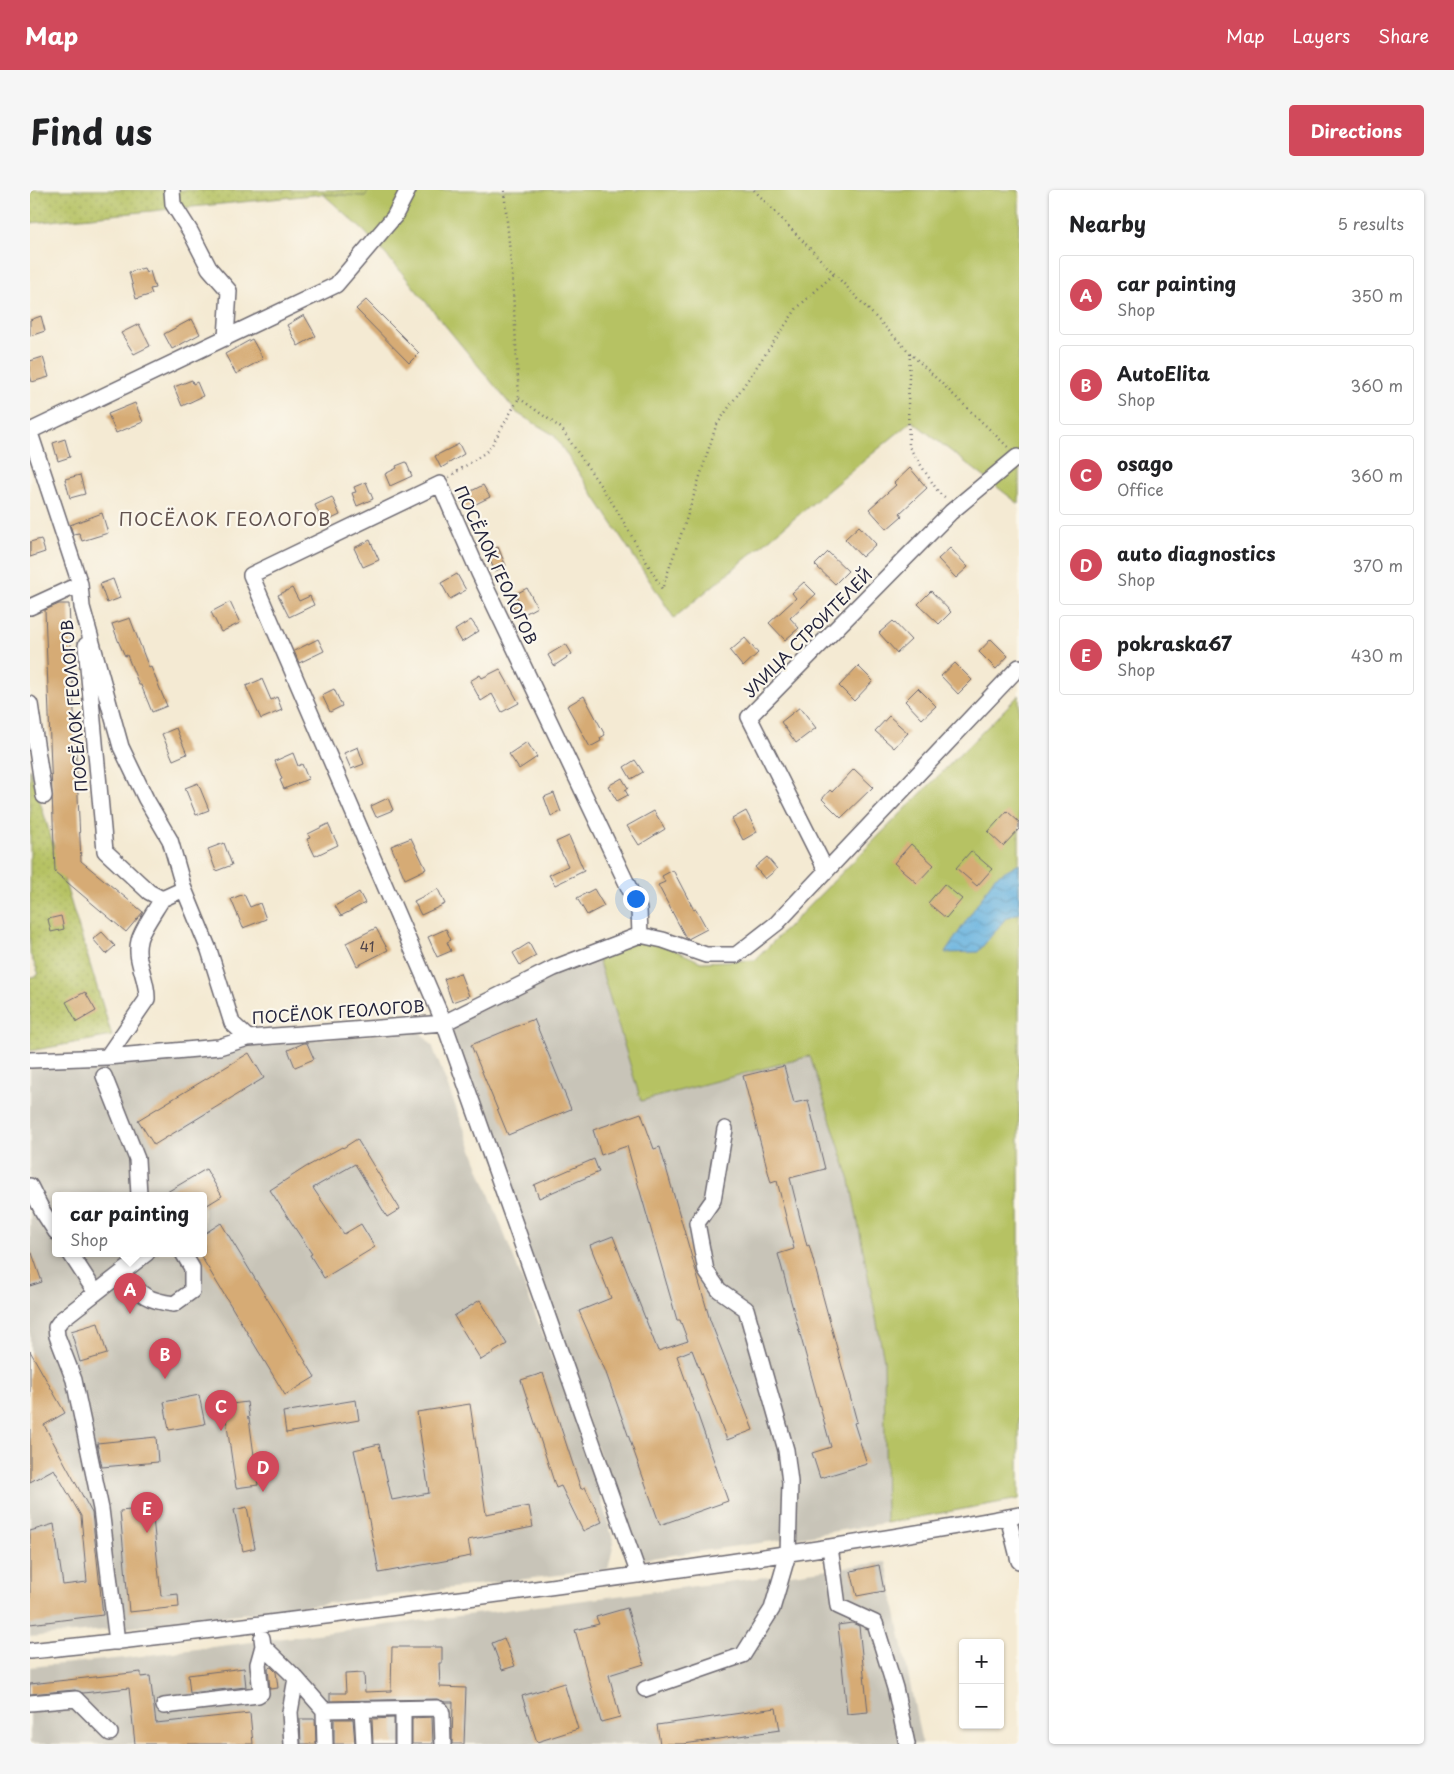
<!DOCTYPE html>
<meta charset="utf-8">
<style>
:root{--surface:#fff;--page:#f6f6f6;--text:#202124;--muted:#757577;--line:#e0e0e0;--accent:#d1495b}
body{margin:0;font-family:"Playpen Sans",sans-serif;background:var(--page);color:var(--text)}
.controls{position:absolute;right:15px;bottom:15px;display:grid;overflow:hidden;border-radius:5px;box-shadow:0 1px 4px #0004}
.controls button{width:45px;height:45px;display:grid;place-items:center;padding:0;border:0;border-bottom:1px solid var(--line);background:var(--surface);color:var(--text);font:25px sans-serif}
.you{position:absolute;left:605px;top:708px;width:18px;height:18px;margin:-12px;border:4px solid #fff;border-radius:50%;background:#1a73e8;box-shadow:0 0 0 8px #1a73e833}
.badge{display:grid;place-items:center;width:32px;height:32px;border-radius:50%;background:var(--accent);color:#fff;font-size:16px;font-weight:700}
.pin{position:absolute;translate:-50% -41px;filter:drop-shadow(0 1px 2px #0008)}
.pin::after{content:'';position:absolute;top:26px;width:18px;height:15px;background:inherit;clip-path:polygon(0 0,100% 0,50% 100%)}
.popup{position:absolute;left:22px;top:1002px;width:155px;height:65px;box-sizing:border-box;display:grid;place-content:center;border-radius:5px;background:var(--surface);filter:drop-shadow(0 1px 4px #0005);font-size:16px;white-space:nowrap;color:var(--muted)}
.popup b{font-size:19px;color:var(--text)}
.popup::after{content:'';position:absolute;left:50%;top:100%;margin-left:-10px;border:10px solid transparent;border-top-color:var(--surface)}
.list{margin:0;padding:0;list-style:none}
h2{display:flex;justify-content:space-between;align-items:center;height:65px;margin:0;padding:0 20px;font-size:21px}
h2 small{font-size:16px;font-weight:400;color:var(--muted)}
.list li{display:grid;grid-template-columns:32px 1fr auto;gap:15px;align-items:center;box-sizing:border-box;height:80px;margin:0 10px 10px;padding:0 10px;border:1px solid var(--line);border-radius:5px}
.list b{display:block;font-size:19px;white-space:nowrap}
.list p{margin:0;font-size:16px;white-space:nowrap;color:var(--muted)}
.list em{font-size:16px;font-style:normal;color:var(--muted)}
.map{position:relative;flex:none;width:989px;height:1554px;overflow:hidden;border-radius:5px}
header{display:flex;align-items:center;gap:30px;box-sizing:border-box;height:70px;padding:0 25px;background:var(--accent);color:#fff}
header strong{font-size:24px}
nav{display:flex;gap:28px;margin-inline-start:auto;font-size:18px}
.intro{display:flex;align-items:center;justify-content:space-between;box-sizing:border-box;height:120px;padding:0 30px}
h1{margin:0;font-size:35px}
.button{padding:12px 22px;border-radius:5px;background:var(--accent);color:#fff;font-size:18px;font-weight:700}
main{display:flex;gap:30px;padding:0 30px}
aside{flex:1;background:var(--surface);border-radius:5px;box-shadow:0 1px 4px #0004}
.map>svg:first-child{display:block}
</style>
<header>
<strong>Map</strong>
<nav><a>Map</a><a>Layers</a><a>Share</a></nav>
</header>
<div class="intro"><h1>Find us</h1><a class="button">Directions</a></div>
<main>
<div class="map">
<svg width="989" height="1554" viewBox="0 0 989 1554">
<defs>
<pattern id="garden-dots" width="8" height="8" patternUnits="userSpaceOnUse" patternTransform="scale(1.25)"><rect width="8" height="8" fill="#b6c264"/><path d="M2 2h.1M6 6h.1" fill="none" stroke="#9ca658" stroke-width="1.8" stroke-linecap="round"/></pattern>
<pattern id="water-waves" width="16" height="10" patternUnits="userSpaceOnUse" patternTransform="scale(1.25)"><rect width="16" height="10" fill="#65b1de"/><path d="M0 5q4-4 8 0t8 0" fill="none" stroke="#5390b5"/></pattern>
</defs>
<rect width="100%" height="100%" fill="#fbf7ec"/>
<filter id="ink" filterUnits="userSpaceOnUse"><feTurbulence type="fractalNoise" baseFrequency=".02" numOctaves="2"/><feDisplacementMap in="SourceGraphic" scale="10" xChannelSelector="R" yChannelSelector="G"/><feConvolveMatrix kernelMatrix="1 2 1 2 8 2 1 2 1" color-interpolation-filters="sRGB"/></filter>
<filter id="wash" filterUnits="userSpaceOnUse"><feTurbulence type="fractalNoise" baseFrequency=".0096" numOctaves="4" result="noise"/><feDisplacementMap in="SourceGraphic" scale="20" xChannelSelector="R" yChannelSelector="G"/><feGaussianBlur stdDeviation="1.12" result="paint"/><feColorMatrix in="noise" values="0 0 0 0 0 0 0 0 0 0 0 0 0 0 0 0 0 1.4 0 .05"/><feComposite in="paint" operator="in"/></filter>
<g filter="url(#wash)">
<rect width="100%" height="100%" fill="#f4ead3"/>
<path fill="#c8c4b8" fill-rule="evenodd" d="M566,762L611,911L780,866L820,991L854,1170L856,1333L744,1351L607,1370L415,829Z
M389,841L402,855L550,1241L584,1353L578,1379L85,1439L0,1447V874ZM26,1005H174V1063H26Z
M856,1372L892,1554H0V1477L95,1468Z"/>
<path fill="#b6c264" stroke="#6c7250" d="M339,0H989V314L882,231L644,428L524,245L487,223L368,78L334,41L293,4L335,6Z
M989,505V1309L856,1333L854,1170L820,991L780,866L611,911L566,762L621,749L671,772L725,770Z"/>
<path fill="url(#garden-dots)" stroke="#6c7250" d="M0,0H339L335,6L293,4L0,33Z
M0,579L82,846L0,861V788L9,784L0,764Z"/>
<path fill="url(#water-waves)" stroke="#446a8c" d="M989,673V723L976,728L948,762L915,763L965,687Z"/>
<g id="blocks">
<path fill="#d6ab75" d="M114,78L116,83L120,81L125,98L120,99L122,104L106,109L99,82Z
M336,110L389,163L379,173L326,119Z
M274,125L286,146L268,156L257,135Z
M11,126L15,141L0,146V130Z
M162,129L170,144L142,159L134,144Z
M109,134L120,156L104,164L91,143Z
M222,149L233,169L206,184L195,164Z
M13,167L19,187L2,192L0,185V171Z
M162,190L163,194L167,192L173,206L152,216L144,197Z
M105,213L113,232L86,243L78,224Z
M35,249L40,267L28,271L23,253Z
M429,254L434,264L411,278L405,266Z
M376,272L382,286L360,296L355,284L367,278L366,276Z
M880,278L897,298L870,323L872,326L857,339L839,319L866,295L864,293Z
M50,285L55,304L40,308L35,289Z
M336,292L343,309L327,316L322,303L326,302L324,297Z
M453,295L460,307L436,319L430,307Z
M302,307L310,325L293,333L285,315Z
M72,323L78,343L52,351L49,343L43,344L40,335Z
M829,336L846,354L832,367L815,349Z
M11,349L15,362L0,367V352Z
M340,350L349,370L333,377L324,358Z
M468,357L476,376L465,381L456,362Z
M920,358L938,377L926,388L908,369Z
M798,362L818,381L805,394L785,375Z
M427,384L436,400L420,409L411,393Z
M83,389L90,408L77,413L70,394Z
M774,392L786,404L760,428L769,438L755,450L739,433L766,408L762,403Z
M262,398L269,411L280,406L284,415L259,427L248,405Z
M497,398L507,417L489,427L482,413L488,410L486,404Z
M901,401L921,422L909,434L888,414Z
M200,412L210,433L191,442L181,422Z
M29,414H39L51,671L113,722L96,742L25,682L15,420Z
M100,428L119,478L121,477L137,516L122,522L111,495H109L97,465L95,466L89,453L82,434Z
M441,430L449,441L432,452L425,440Z
M863,431L881,450L867,463L849,443Z
M715,448L728,463L713,477L700,461Z
M288,449L294,461L269,473L264,461Z
M961,449L978,466L966,479L949,462Z
M536,454L542,464L524,476L518,465Z
M925,473L942,490L928,504L911,486Z
M828,476L843,491L824,511L809,496Z
M470,479L489,513L472,522L462,504L451,511L440,491L450,485L452,488Z
M232,489L241,510L247,507L252,520L231,529L216,496Z
M888,498L906,516L892,529L875,511Z
M304,499L312,516L300,522L292,505Z
M554,506L575,545L570,548L571,551L560,557L537,516Z
M770,517L786,538L766,553L751,532Z
M859,526L878,543L864,558L845,541Z
M146,538L157,564L143,570L132,544Z
M497,552L507,567L489,579L479,564Z
M328,557L334,574L321,579L314,563Z
M263,563L268,576L272,574L278,589L254,599L250,590L252,589L245,571Z
M605,570L613,582L601,589L594,577Z
M824,579L843,597L811,628L792,609L800,600L802,602Z
M592,588L598,598L595,600L598,605L587,611L578,596Z
M168,593L179,620L166,625L155,598Z
M524,603L531,622L521,626L514,607Z
M358,608L363,620L346,627L341,616Z
M624,621L635,639L609,655L597,636Z
M716,621L727,642L713,650L702,629Z
M977,621L989,632V639L973,656L958,642Z
M298,634L308,655L285,666L277,649L280,648L278,644Z
M539,646L554,681L525,695L519,685L538,676L526,652Z
M381,648L396,679L375,689L361,656Z
M194,653L202,675L186,681L178,659Z
M881,654L904,675L887,693L864,673Z
M941,661L962,679L947,696L926,678Z
M737,667L747,679L735,689L725,677Z
M643,680L664,720L666,719L677,739L658,749L656,748L628,695L635,692L632,686Z
M914,694L932,709L916,728L898,713Z
M408,699L415,714L391,725L384,711Z
M564,699L574,716L557,725L547,708Z
M329,702L335,713L311,726L305,716Z
M214,704L220,717L230,713L236,729L213,738L201,709Z
M31,726L34,739L21,742L18,729Z
M346,738L358,760L327,776L316,753Z
M416,739L421,750L417,752L421,761L407,767L398,747Z
M72,742L85,756L76,764L63,749Z
M499,753L506,766L490,775L483,763Z
M430,783L439,806L422,812L414,789Z
M55,802L66,821L47,832L36,812Z
M504,829L541,919L478,945L441,855Z
M274,853H277L284,869L265,877L258,860Z
M219,863L234,888L124,955L108,930Z
M754,876L764,913L778,910L795,979L760,988L777,1056L779,1055L827,1232L824,1233L837,1274L790,1288L782,1263L801,1257L748,1064L764,1059L747,991L741,993L713,886Z
M611,923L624,959L630,957L680,1130L723,1240L697,1250L662,1160L647,1166L698,1311L630,1335L575,1180L549,1121L581,1108L560,1055L583,1046L628,1161L658,1151L650,1130H647L597,956L571,965L563,940Z
M327,949L370,1019L357,1027L325,974L283,998L314,1044L331,1034L345,1057L294,1088L280,1065L282,1064L240,1000L276,977L312,957L313,958Z
M564,969L569,982L509,1008L504,995Z
M176,979L192,1006L174,1017V1005H132Z
M191,1033L285,1187L255,1205L169,1063H174V1044Z
M0,1063H2L12,1092L0,1096Z
M450,1110L477,1154L451,1170L424,1126Z
M68,1133L77,1164L50,1172L41,1141Z
M0,1161L35,1223L14,1235L62,1323L73,1425L0,1434V1341L24,1334L33,1395L57,1392L51,1326L24,1279L0,1292Z
M513,1183L551,1299L555,1297L572,1332L553,1341L531,1296L526,1298L491,1190Z
M169,1205L175,1234L139,1240L134,1212Z
M326,1210L329,1230L256,1243L253,1222Z
M217,1212L219,1227L217,1228H219L228,1295L206,1298L194,1215Z
M440,1214L456,1324L499,1316L503,1337L438,1350L441,1366L349,1383L335,1309L324,1260L349,1254L362,1310L399,1303L387,1222Z
M126,1247L128,1272L72,1277L67,1253Z
M217,1317L225,1358L213,1361L204,1320Z
M122,1318L131,1406L148,1404L149,1417L99,1422L90,1321Z
M849,1375L854,1401L827,1406L821,1381Z
M597,1418L614,1474L579,1485L590,1527L571,1532L545,1440L569,1434L566,1427Z
M822,1433L829,1436L838,1522L817,1524L808,1435Z
M474,1448L485,1476L472,1480L462,1453Z
M362,1457H412V1473H409L410,1497L436,1498L434,1554H422L423,1512H415L407,1509L300,1511V1503H316L315,1484L334,1483L335,1502L361,1501Z
M241,1477L246,1482L248,1498L240,1499L238,1478Z
M214,1478L216,1497L160,1503L158,1485Z
M111,1482V1487L120,1486L126,1533L220,1523L223,1554H105L99,1498L53,1503L45,1500L0,1504V1494Z
M534,1493L548,1539L507,1552L492,1506Z
M746,1518L750,1540L654,1554H630L627,1535Z
M402,1527L403,1554H382V1528Z
M364,1528V1554H343L342,1529Z
M270,1529H285L286,1554H271Z
M304,1529H323L325,1554H304Z"/>
</g>
</g>
<g filter="url(#ink)">
<use href="#blocks" fill-opacity="0" stroke="#6c6870" stroke-width="1"/>
<g fill="none" stroke-linecap="round" stroke-linejoin="round">
<defs>
<path id="minor" d="M142,0L143,14L160,41L179,78L199,101L196,148
M0,241L306,95L364,27L378,0
M0,243L50,394L52,417L91,557L116,609L140,650L154,699L179,760L202,833L218,848L414,833L524,778L610,745L609,719L449,383L410,294L221,385L414,833L609,1385
M0,417L50,394
M56,455L75,661L119,702L132,709L154,699
M0,514L14,606
M796,680L719,527L921,322L987,267
M610,745L633,750L676,765H706L747,733L989,477
M77,867L189,857L218,848
M0,870L77,867L117,809C118,789 104,770 109,751C110,742 127,718 132,709
M74,886L107,969L109,1005
M0,996L13,1022L26,1042
M40,1063L66,1103
M92,1083C111,1104 114,1110 144,1114L162,1101V1078L153,1063
M978,1327L989,1371
M800,1357L808,1416L845,1433L865,1498L877,1554
M232,1448L233,1456L266,1488L294,1520L295,1554
M87,1452L71,1319L44,1190L27,1146L26,1137L31,1130L117,1063
M0,1461C151,1445 302,1425 453,1406C632,1382 811,1358 989,1325
M615,1499L713,1465L742,1419L758,1364L760,1292L756,1260L716,1119L689,1100L676,1081L667,1033L683,1010L695,939
M0,1513L46,1509L80,1543
M134,1516L228,1505L231,1503L228,1474L233,1456
M332,1519L334,1554
M373,1519V1554
M294,1520L407,1518L411,1520L412,1524L413,1554
M262,1554L260,1522L266,1488"/>
</defs>
<use href="#minor" stroke="#6c6870" stroke-width="18"/>
<path stroke="#6c6870" stroke-width="2.5" stroke-dasharray="1 4" stroke-linecap="butt" d="M724,0L880,163L979,258
M880,163L878,212L879,257L909,303L916,308
M489,208L531,238L585,317L632,399L656,330L686,236L767,118L804,84
M419,287L459,260L489,208L482,84L474,0"/>
<use href="#minor" stroke="#fff" stroke-width="15"/>
</g>
</g>
<g text-anchor="middle" stroke-width="4.5" stroke-linejoin="round" paint-order="stroke">
<g font-size="14" fill="#4f444a">
<text x="337" y="762">41</text>
</g>
<g font-size="16" fill="#22223b" stroke="#fbf7ec">
<text transform="translate(466 375) rotate(65)" y="6">ПОСЁЛОК ГЕОЛОГОВ</text>
<text transform="translate(778 443) rotate(-45)" y="6">УЛИЦА СТРОИТЕЛЕЙ</text>
<text transform="translate(44 516) rotate(-95)" y="6">ПОСЁЛОК ГЕОЛОГОВ</text>
<text transform="translate(308 822) rotate(-4)" y="6">ПОСЁЛОК ГЕОЛОГОВ</text>
</g>
<g font-size="18" letter-spacing="1" fill="#61524f" stroke="#fbf7ec">
<text x="195" y="336">ПОСЁЛОК ГЕОЛОГОВ</text>
</g>
</g>
</svg>
<div class="controls">
<button>+</button>
<button>−</button>
</div>
<div class="you"></div>
<div class="pin badge" style="left:100px;top:1124px">A</div>
<div class="popup"><b>car painting</b>Shop</div>
<div class="pin badge" style="left:135px;top:1189px">B</div>
<div class="pin badge" style="left:191px;top:1241px">C</div>
<div class="pin badge" style="left:233px;top:1302px">D</div>
<div class="pin badge" style="left:117px;top:1343px">E</div>
</div>
<aside>
<h2>Nearby<small>5 results</small></h2>
<ul class="list">
<li><span class="badge">A</span><div><b>car painting</b><p>Shop</p></div><em>350 m</em></li>
<li><span class="badge">B</span><div><b>AutoElita</b><p>Shop</p></div><em>360 m</em></li>
<li><span class="badge">C</span><div><b>osago</b><p>Office</p></div><em>360 m</em></li>
<li><span class="badge">D</span><div><b>auto diagnostics</b><p>Shop</p></div><em>370 m</em></li>
<li><span class="badge">E</span><div><b>pokraska67</b><p>Shop</p></div><em>430 m</em></li>
</ul>
</aside>
</main>
